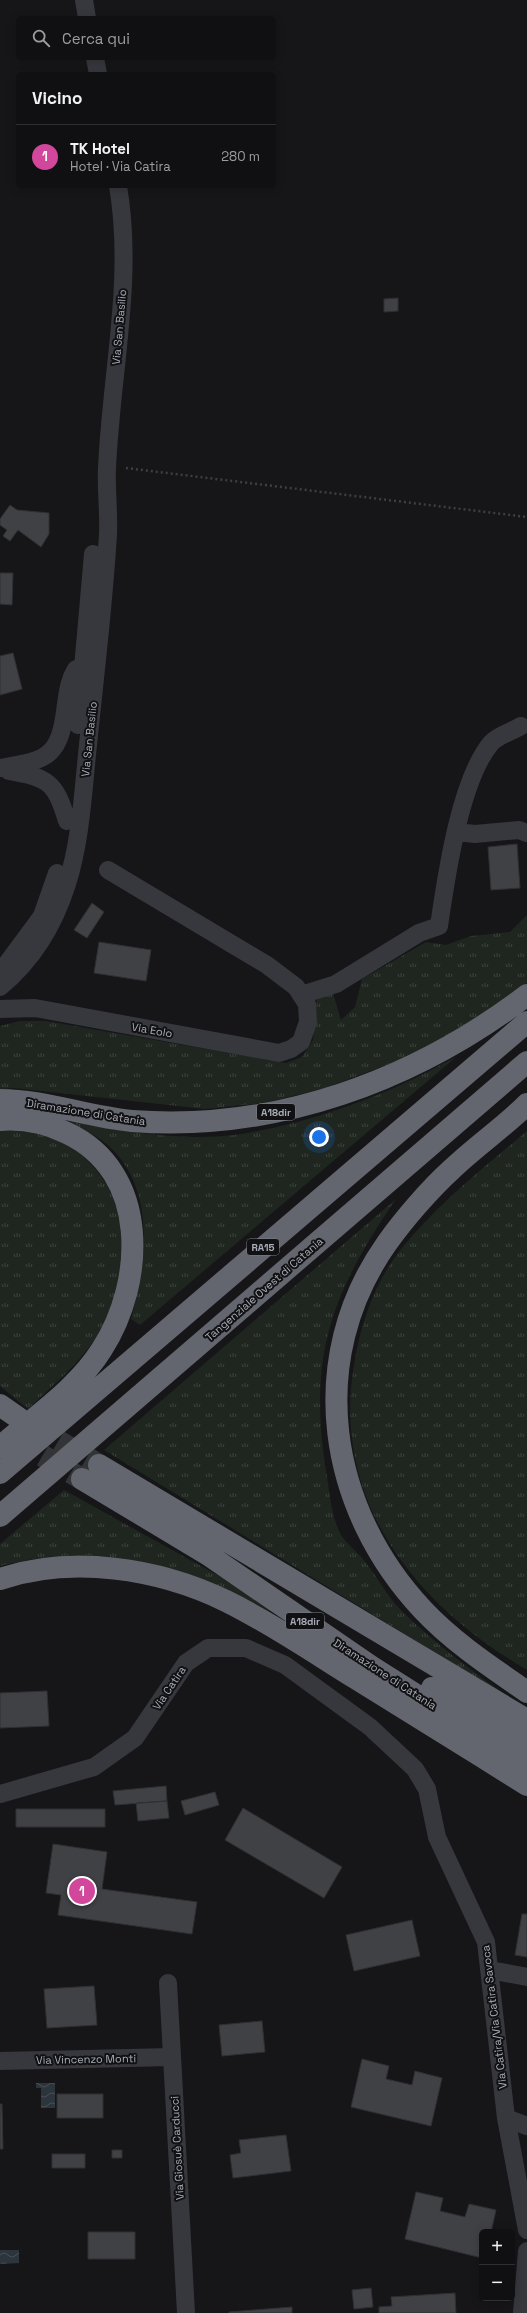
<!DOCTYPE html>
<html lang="it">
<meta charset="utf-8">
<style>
:root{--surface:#101012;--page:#1e1e20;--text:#f1f3f6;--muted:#9c9d9f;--line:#303032;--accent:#f2b134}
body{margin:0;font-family:"Space Grotesk",sans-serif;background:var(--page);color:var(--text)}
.controls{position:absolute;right:12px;bottom:12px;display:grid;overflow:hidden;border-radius:6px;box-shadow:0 2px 10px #0003}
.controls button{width:36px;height:36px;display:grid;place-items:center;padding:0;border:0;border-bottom:1px solid var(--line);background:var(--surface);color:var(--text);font:20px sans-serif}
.you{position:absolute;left:319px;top:1137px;width:14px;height:14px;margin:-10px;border:3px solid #fff;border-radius:50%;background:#1a73e8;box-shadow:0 0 0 6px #1a73e833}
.badge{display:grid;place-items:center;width:26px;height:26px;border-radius:50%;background:var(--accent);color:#fff;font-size:13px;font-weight:700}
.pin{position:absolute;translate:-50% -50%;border:2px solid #fff;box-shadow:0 1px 4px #0006}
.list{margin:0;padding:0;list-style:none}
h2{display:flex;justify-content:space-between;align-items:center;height:52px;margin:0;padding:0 16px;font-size:17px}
h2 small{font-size:13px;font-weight:400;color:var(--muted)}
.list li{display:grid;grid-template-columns:26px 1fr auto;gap:12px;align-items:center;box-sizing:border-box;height:64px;padding:0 16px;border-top:1px solid var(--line)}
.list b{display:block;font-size:15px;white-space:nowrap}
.list p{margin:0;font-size:13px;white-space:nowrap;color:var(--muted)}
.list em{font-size:13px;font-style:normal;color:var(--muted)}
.icon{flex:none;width:22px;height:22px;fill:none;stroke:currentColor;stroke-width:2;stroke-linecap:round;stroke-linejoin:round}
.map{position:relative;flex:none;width:527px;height:2313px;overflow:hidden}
.search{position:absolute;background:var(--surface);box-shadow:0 2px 10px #0003;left:16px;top:16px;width:260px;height:44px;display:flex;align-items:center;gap:10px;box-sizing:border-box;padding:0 14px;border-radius:6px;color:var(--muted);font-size:15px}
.panel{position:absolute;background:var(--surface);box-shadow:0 2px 10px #0003;left:16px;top:72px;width:260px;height:116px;border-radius:6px}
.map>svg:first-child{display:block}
</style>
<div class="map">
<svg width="527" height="2313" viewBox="0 0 527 2313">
<defs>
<pattern id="grass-tufts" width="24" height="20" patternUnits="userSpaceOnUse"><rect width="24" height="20" fill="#1e261f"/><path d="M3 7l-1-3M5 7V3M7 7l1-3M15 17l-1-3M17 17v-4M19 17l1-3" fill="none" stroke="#3c433d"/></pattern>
<pattern id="water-waves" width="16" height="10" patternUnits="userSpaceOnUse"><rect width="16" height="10" fill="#2c353c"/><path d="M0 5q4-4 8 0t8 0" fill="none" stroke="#485056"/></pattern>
</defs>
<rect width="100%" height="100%" fill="#161618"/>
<path fill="url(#grass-tufts)" d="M527,915V983L460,1031L405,1058L325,1088L264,1103L205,1109L14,1088L0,1089V1026L20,1021H46L286,1063L302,1057L313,1040L317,998L333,993L341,1020L355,1007L362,979L426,942L446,945L471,936L510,932Z
M456,1057L140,1325L131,1319C146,1263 157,1191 109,1146C98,1136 82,1129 70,1121C111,1129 151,1136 193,1137C255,1139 340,1112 396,1087C417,1078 436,1067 456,1057Z
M18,1130C28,1131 39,1131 48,1134C63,1138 78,1150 88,1161C136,1208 130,1286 95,1339C77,1366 51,1387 28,1409L0,1386V1131Z
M527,1131V1670C411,1602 327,1495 356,1354C362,1322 374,1287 393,1260C430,1210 480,1171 527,1131Z
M396,1199C331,1294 308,1356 326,1471C330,1493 331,1520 343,1538C350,1547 360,1554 366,1563C378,1578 387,1596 400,1609C434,1643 472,1671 511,1699L104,1450Z
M64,1490L228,1581L286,1619C259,1606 231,1590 203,1580C134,1554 73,1547 0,1566V1544Z"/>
<path fill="url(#water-waves)" d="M36,2083H55V2108H41V2088H36Z
M0,2250H19V2263L0,2264Z"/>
<path fill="#404145" stroke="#303034" d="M398,298V311L384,312V299Z
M10,505L17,510L49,513V534L41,547L18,530L10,541L3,536L7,530L0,525V519Z
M0,573H13L12,605L0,604Z
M13,653L22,689L0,695V656Z
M517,844L520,888L491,890L488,847Z
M92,903L104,912L87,938L74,930Z
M99,942L151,950L146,981L94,973Z
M47,1691L49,1726L0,1728V1693Z
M166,1786L167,1801L115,1805L113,1791Z
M215,1792L219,1805L185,1815L181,1801Z
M167,1801L169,1818L138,1821L136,1803Z
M243,1808L342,1867L324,1898L225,1840Z
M16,1809H105V1827H16Z
M53,1844L107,1852L102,1889L197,1902L192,1934L58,1915L61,1895L46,1893Z
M522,1914H527V1957L515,1955Z
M412,1920L420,1956L354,1971L346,1935Z
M94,1986L97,2025L47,2028L44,1989Z
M262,2021L265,2052L222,2056L219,2025Z
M362,2059L389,2066L386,2079L412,2085L415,2071L442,2078L431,2126L351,2107Z
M57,2094H103V2118H57Z
M0,2104H2L3,2149H0Z
M286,2135L291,2171L233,2178L230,2155L241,2153L239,2140Z
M112,2150H122V2158H112Z
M52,2154H85V2168H52Z
M416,2192L443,2198L440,2211L465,2217L469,2204L496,2210L491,2232H482V2258L405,2239Z
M88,2232H135V2259H88Z
M371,2288L373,2307L354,2309L352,2290Z
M455,2293L456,2313H379V2307L392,2306L391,2297Z
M292,2307V2313H229V2312Z"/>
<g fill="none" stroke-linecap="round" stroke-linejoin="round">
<path stroke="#333438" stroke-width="22" stroke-dasharray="22 11" stroke-linecap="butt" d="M30,1424L99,1465
M14,1439L82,1479"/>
<path stroke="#3d3f44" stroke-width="2.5" stroke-dasharray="2 3" stroke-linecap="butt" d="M126,468L527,517"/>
<path stroke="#37383d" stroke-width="18" d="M84,0L87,18
M95,58L98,74
M78,725L93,554
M0,768C50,760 60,756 66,704C68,691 69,680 76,669
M9,771C48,778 55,781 67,821
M456,832L475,834L519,830L527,833
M0,973L42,916L57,873
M0,987C33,960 54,925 67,884C81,840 83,791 88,745C95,675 104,604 108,534C109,512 106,490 107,468C111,374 134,279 118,186
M301,995L336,984L419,933L439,926C446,878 460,778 492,742C499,735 513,731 521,726
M0,1009L35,1008L279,1053L291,1049L301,1042L308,1022L307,1004L296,987L267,965L108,870
M0,1794L94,1767L135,1738L186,1663L208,1648H246L285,1665L370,1727L415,1769L427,1789L437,1837L486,1942L506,2118L527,2230
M490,1970L527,1977
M168,1983L186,2313
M0,2061L172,2057
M506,2118L527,2126
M522,2313L527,2251"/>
<path stroke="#63666e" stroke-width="22" d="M0,1100C45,1100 87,1117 132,1121C275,1132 414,1081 527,995
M527,1104C504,1127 476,1146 452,1169C430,1189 404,1219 387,1243C304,1360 328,1509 423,1610C453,1642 491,1667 527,1692
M0,1120C24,1118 46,1123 67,1133C150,1172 145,1282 102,1349C78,1388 34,1417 0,1447
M0,1405L20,1419
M99,1465L527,1720
M0,1473L527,1022
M82,1479L207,1554L372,1667L527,1765
M0,1516L527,1062
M0,1579C72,1555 158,1568 226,1601C271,1623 313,1652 355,1678C413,1714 470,1749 527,1785
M432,1688L527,1744"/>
</g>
<g text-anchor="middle" stroke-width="4" stroke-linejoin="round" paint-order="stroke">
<g fill="#111113" stroke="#7b7e86" stroke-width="1">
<rect x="257" y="1104" width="38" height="16" rx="3"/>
<rect x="247" y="1239" width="32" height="16" rx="3"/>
<rect x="286" y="1613" width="38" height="16" rx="3"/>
</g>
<g font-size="10" font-weight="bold" fill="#a8adb8">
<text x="276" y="1116">A18dir</text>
<text x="263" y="1251">RA15</text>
<text x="305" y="1625">A18dir</text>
</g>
<g font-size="11" fill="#a8adb8" stroke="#111113">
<text transform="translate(119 327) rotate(-85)" y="4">Via San Basilio</text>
<text transform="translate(89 739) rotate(-84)" y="4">Via San Basilio</text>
<text transform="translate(152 1030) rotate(10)" y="4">Via Eolo</text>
<text transform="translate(86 1112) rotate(9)" y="4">Diramazione di Catania</text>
<text transform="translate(264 1289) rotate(-41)" y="4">Tangenziale Ovest di Catania</text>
<text transform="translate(385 1674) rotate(33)" y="4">Diramazione di Catania</text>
<text transform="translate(169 1688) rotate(-56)" y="4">Via Catira</text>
<text transform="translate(494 2017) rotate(-97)" y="4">Via Catira/Via Catira Savoca</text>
<text transform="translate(86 2059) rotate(-1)" y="4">Via Vincenzo Monti</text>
<text transform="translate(177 2148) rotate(-93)" y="4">Via Giosuè Carducci</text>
</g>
</g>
</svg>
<div class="controls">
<button>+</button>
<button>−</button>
</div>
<div class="you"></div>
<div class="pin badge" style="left:82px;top:1891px;background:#d1479c">1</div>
<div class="search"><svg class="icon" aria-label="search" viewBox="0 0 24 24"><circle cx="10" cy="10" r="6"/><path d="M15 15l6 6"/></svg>Cerca qui</div>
<section class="panel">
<h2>Vicino<small></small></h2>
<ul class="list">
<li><span class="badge" style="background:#d1479c">1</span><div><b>TK Hotel</b><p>Hotel · Via Catira</p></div><em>280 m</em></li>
</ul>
</section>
</div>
